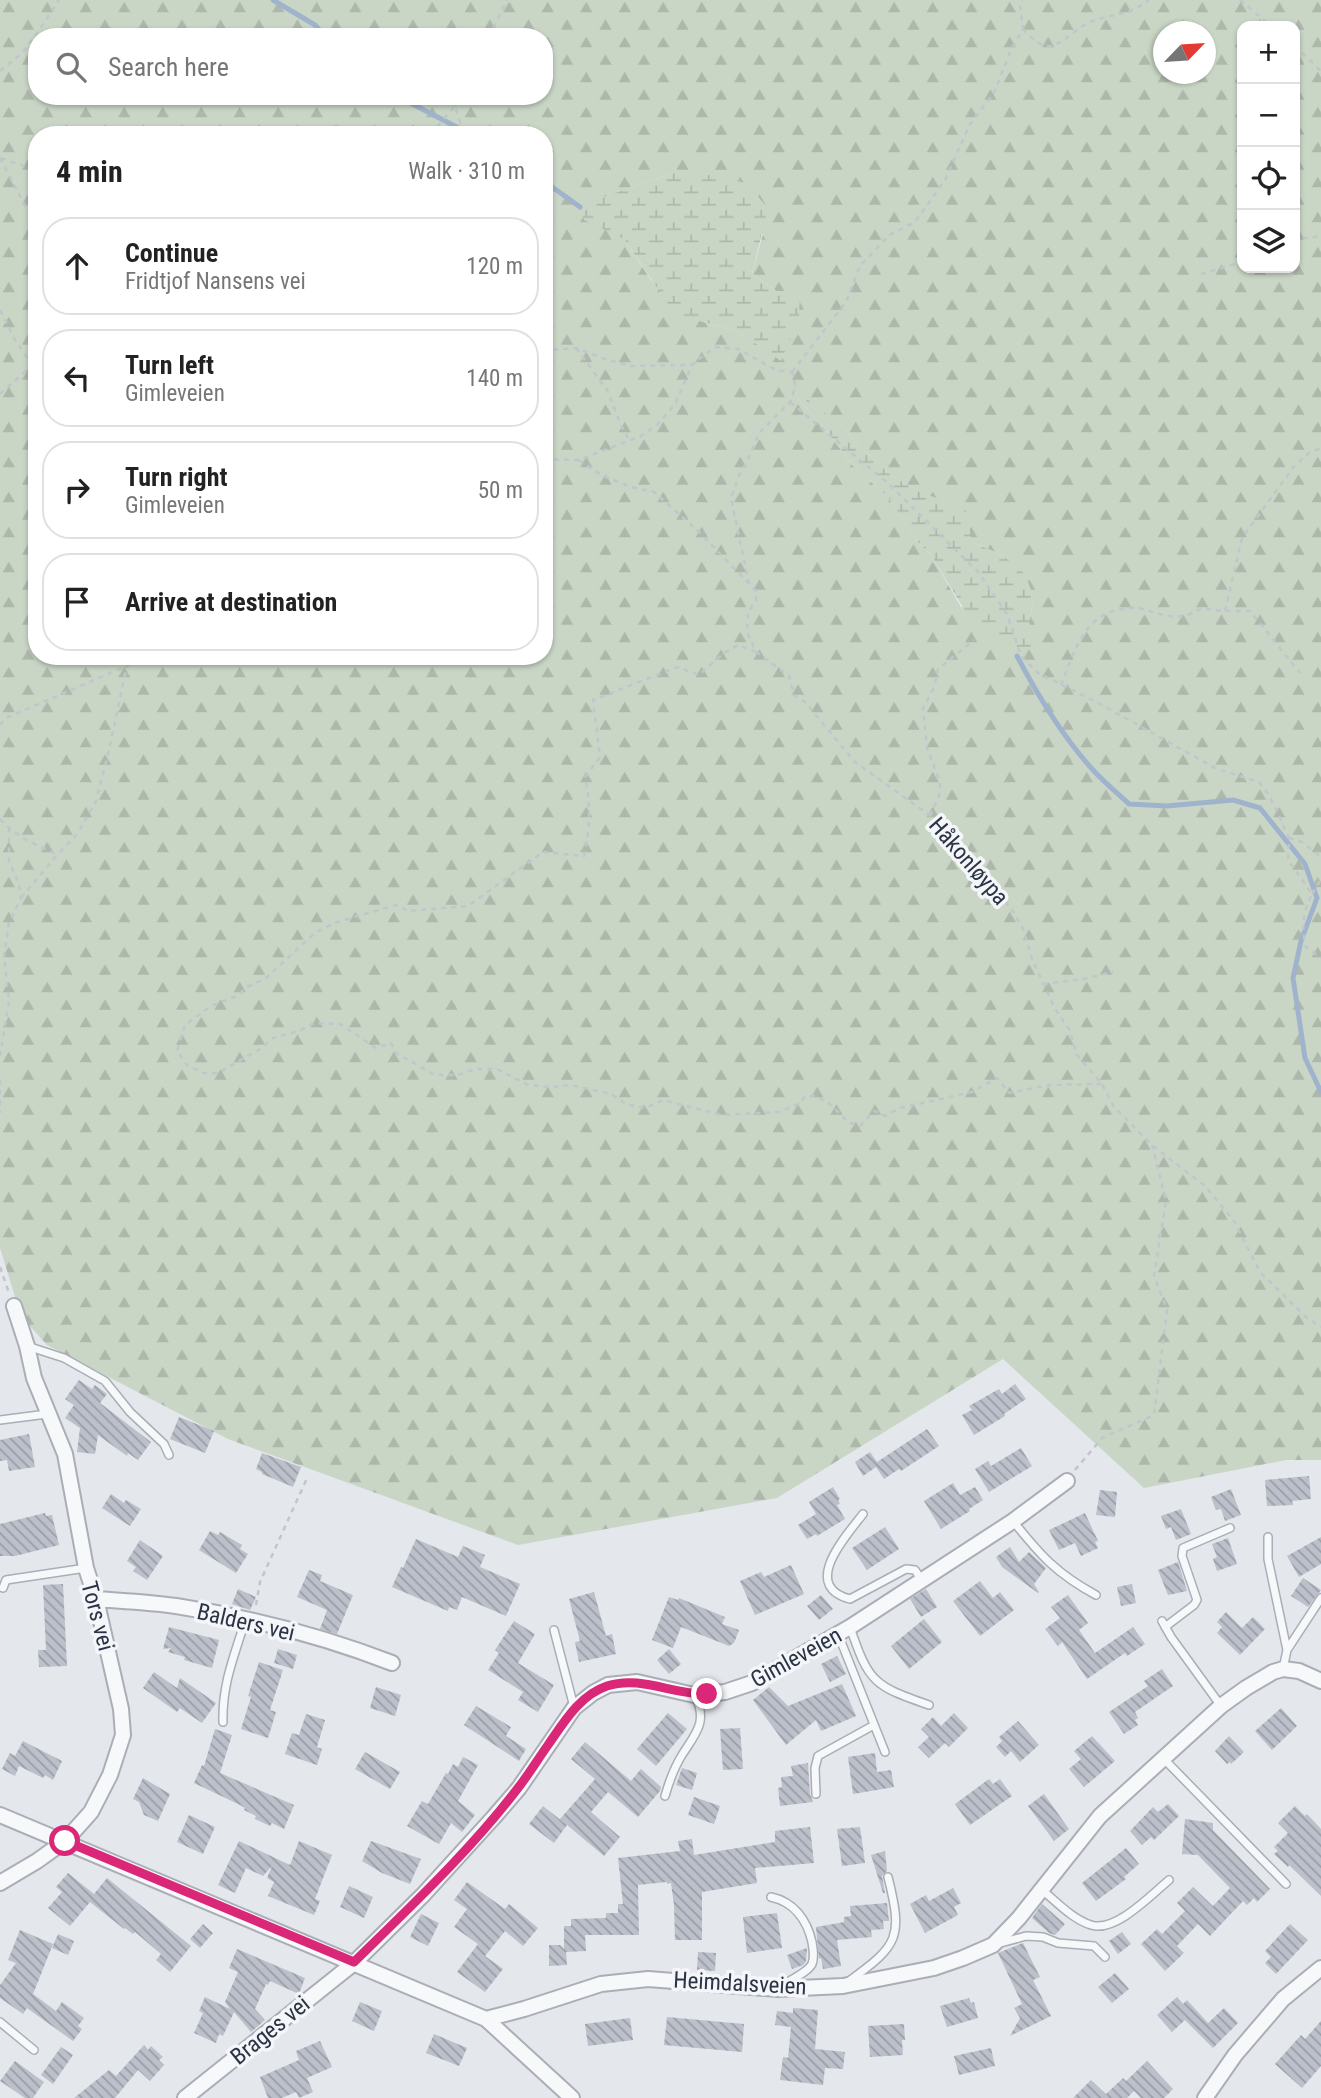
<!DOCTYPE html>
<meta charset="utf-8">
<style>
:root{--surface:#fff;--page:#f2f2f2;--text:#222;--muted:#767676;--line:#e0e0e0}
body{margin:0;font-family:"Roboto Condensed",sans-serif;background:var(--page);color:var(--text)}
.controls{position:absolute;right:21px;top:21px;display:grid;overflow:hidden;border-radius:14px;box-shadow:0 2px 5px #0004}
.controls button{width:63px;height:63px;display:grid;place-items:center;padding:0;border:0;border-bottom:2px solid var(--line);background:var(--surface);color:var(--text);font:35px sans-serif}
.compass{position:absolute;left:1153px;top:21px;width:63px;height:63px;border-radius:50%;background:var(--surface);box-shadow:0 2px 5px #0004;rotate:65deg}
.stop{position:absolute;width:21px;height:21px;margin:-16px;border:5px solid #db2777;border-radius:50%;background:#fff}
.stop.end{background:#db2777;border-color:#fff;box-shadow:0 2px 7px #0008}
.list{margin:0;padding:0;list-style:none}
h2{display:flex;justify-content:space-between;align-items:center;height:91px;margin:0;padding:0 28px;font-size:30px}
h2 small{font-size:23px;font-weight:400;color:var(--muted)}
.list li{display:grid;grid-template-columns:46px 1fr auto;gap:21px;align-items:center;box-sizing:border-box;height:98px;margin:0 14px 14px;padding:0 14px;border:2px solid var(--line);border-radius:28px}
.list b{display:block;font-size:26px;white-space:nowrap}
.list p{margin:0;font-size:23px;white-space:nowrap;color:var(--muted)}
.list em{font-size:23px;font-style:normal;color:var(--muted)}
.icon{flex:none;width:38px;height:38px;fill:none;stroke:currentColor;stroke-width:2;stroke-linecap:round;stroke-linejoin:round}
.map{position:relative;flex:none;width:1321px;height:2098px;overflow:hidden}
.search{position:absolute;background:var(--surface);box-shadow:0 2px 5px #0004;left:28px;top:28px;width:525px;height:77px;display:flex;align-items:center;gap:18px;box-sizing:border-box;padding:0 24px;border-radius:28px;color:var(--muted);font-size:26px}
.panel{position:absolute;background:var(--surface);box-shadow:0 2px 5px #0004;left:28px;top:126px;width:525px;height:539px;border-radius:28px}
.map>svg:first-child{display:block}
</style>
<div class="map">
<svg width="1321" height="2098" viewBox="0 0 1321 2098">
<defs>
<pattern id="forest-firs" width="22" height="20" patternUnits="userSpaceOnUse" patternTransform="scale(1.75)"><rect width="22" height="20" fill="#c9d6c5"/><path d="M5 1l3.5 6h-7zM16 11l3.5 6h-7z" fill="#adb8ab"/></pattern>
<pattern id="wetland-marsh" width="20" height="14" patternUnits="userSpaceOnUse" patternTransform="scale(1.75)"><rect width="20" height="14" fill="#c9d6c5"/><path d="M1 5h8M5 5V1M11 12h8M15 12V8" fill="none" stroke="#adb8ab"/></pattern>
<pattern id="building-back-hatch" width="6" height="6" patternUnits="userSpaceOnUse" patternTransform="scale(1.75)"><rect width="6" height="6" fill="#bbc0ca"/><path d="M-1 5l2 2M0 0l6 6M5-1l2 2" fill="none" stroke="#989da6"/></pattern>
</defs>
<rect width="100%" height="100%" fill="#e4e7ec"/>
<path fill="url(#forest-firs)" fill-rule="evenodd" d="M0,0H1321V1460H1286L1144,1488L1003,1359L777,1498L518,1545L228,1439L47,1345L21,1316L0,1248ZM1242,26H1295V268H1242ZM1164,32H1206V74H1164ZM37,37H544V96H37ZM37,135H544V656H37ZM676,172L763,234L752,274L776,291L800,293L781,360L739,332L700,321L651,280L624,239L615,193ZM794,390L844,428L858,445L892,476L919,491L972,542L1002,555L1034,598L1029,622L961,607L931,555L916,540L888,497L852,465L824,427L802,404Z"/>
<path fill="url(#wetland-marsh)" d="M676,172L718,176L746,183L768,208L752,274L776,291L800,292L799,317L781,361L739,332L675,314L624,239L584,220L580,205Z
M793,388L844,428L858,445L892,476L919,491L966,510L972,542L1002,555L1025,574L1034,598L1029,622L1039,644L1013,654L978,632L931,555L916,540L888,497L852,465L824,427L802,404Z"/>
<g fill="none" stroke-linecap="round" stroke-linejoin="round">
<path stroke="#9fb4cc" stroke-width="5" d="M273,0L315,25L326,37
M397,96L472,135
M544,181L580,207
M1017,656C1038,696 1062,736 1093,770C1104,782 1117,793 1129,804L1167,806L1233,800L1260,808L1305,864L1317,898L1301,941L1293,978L1305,1058L1321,1092"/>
</g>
<path fill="url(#building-back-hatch)" d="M79,1380L92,1389L95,1385L107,1394L100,1403L151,1442L138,1460L128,1453L127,1456L98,1435L95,1454L77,1452L80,1428L65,1418L74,1405L65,1399Z
M1015,1384L1026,1399L1004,1414L1005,1416L974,1435L962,1415L972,1410L969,1406L999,1389L1002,1394Z
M179,1417L214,1431L205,1453L170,1439Z
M927,1429L939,1446L901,1471L899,1469L884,1479L876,1467L863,1476L855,1462L870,1452L877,1462Z
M29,1434L35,1467L9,1471L7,1460L0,1461V1440Z
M1021,1448L1032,1466L989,1492L975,1469L988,1461L991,1466Z
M262,1453L301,1467L293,1487L262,1474V1472L256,1469Z
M1309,1476L1311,1499L1292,1501L1293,1505L1267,1506L1265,1480Z
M953,1483L960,1495L975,1487L983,1500L969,1509L970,1511L941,1529L924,1501Z
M833,1487L840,1499L838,1500L840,1504L837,1505L845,1519L817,1536L816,1534L807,1539L798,1525L816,1514L809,1502Z
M1231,1489L1241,1515L1225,1521L1221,1509L1216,1510L1211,1497Z
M1100,1490L1117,1492L1115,1517L1096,1515Z
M111,1494L124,1503L126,1500L141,1509L130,1526L102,1508Z
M1181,1509L1191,1534L1176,1540L1171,1527L1166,1529L1161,1516Z
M45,1513L46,1516L52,1515L59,1545L15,1556H0V1524Z
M1085,1513L1098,1541L1095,1542L1098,1548L1081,1556L1075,1543L1059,1550L1049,1530Z
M885,1527L899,1549L867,1570L852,1548Z
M210,1531L218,1535L220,1532L242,1545L240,1549L248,1554L236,1573L199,1550Z
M1321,1537V1564L1299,1577L1287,1556Z
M1228,1538L1237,1564L1217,1571L1213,1559L1217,1557L1212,1544Z
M416,1539L458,1557L463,1546L485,1555L480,1567L520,1584L506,1616L462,1597L457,1610L449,1607L448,1611L392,1587L401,1567L403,1568Z
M140,1540L163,1556L147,1580L133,1571L136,1567L127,1561Z
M1010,1547L1019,1562L1029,1552L1046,1568L1034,1584L1039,1592L1038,1593L1002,1567L996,1557Z
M1178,1562L1187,1591L1168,1595L1158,1570Z
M791,1565L804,1594L755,1615L740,1581L761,1572L764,1577Z
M309,1570L322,1575L320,1581L353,1595L337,1634L320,1629L327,1610L297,1597Z
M1303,1578L1321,1590L1308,1607L1291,1596Z
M980,1581L993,1598L1000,1592L1014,1610L980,1636L953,1601Z
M63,1584L67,1666L39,1667L38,1650H46L43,1585Z
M1132,1584L1136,1603L1121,1606L1117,1587Z
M238,1589L256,1597L250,1610L232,1604Z
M926,1589L937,1607L921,1617L910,1599Z
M594,1592L606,1636L612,1634L616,1654L579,1662L575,1642L580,1641L569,1599Z
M821,1595L833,1609L819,1620L807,1606Z
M1068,1595L1088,1623L1079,1630L1095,1653L1133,1627L1145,1644L1127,1656L1125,1653L1087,1679L1062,1642L1058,1646L1045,1629L1060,1618L1051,1607Z
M669,1597L678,1600L679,1598L725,1617L722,1624L739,1630L734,1643L729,1646L681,1627L673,1648L652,1640Z
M1226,1612L1242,1628L1253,1617L1265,1629L1240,1655L1217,1633L1222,1627L1217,1622Z
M924,1619L942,1642L909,1669L891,1646Z
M514,1621L535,1634L518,1663L554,1685L538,1712L518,1700L523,1692L488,1670L499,1653L495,1650Z
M169,1627L219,1640L212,1668L184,1660L185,1657L168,1652L171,1648L163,1649Z
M278,1649L297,1655L293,1669L274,1663Z
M669,1649L681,1664L669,1674L657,1660Z
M837,1656L846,1674L830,1682L821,1664Z
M259,1662L283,1670L270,1710L276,1712L268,1738L241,1729L251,1697L248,1696Z
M1162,1669L1173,1686L1135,1712L1138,1718L1135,1720L1138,1725L1124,1734L1109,1712L1148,1686L1144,1681Z
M154,1672L177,1688L180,1678L216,1703L202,1723L180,1708L177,1712L143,1688Z
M842,1684L856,1716L821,1731L816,1720L786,1745L753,1700L769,1687L788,1706Z
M376,1687L401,1695L395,1716L370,1708Z
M476,1706L511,1727L506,1736L526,1749L519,1761L464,1725Z
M1281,1708L1297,1726L1272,1750L1255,1731Z
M668,1713L687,1729L656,1766L637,1749Z
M954,1713L968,1728L949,1747L945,1743L929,1758L918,1747L929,1737L921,1729L933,1717L941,1726Z
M306,1714L325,1720L317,1747L322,1749L317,1765L285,1754L292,1733L299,1735Z
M1018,1721L1039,1745L1020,1762L1011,1751L1005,1757L996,1747L1002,1741L999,1737Z
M740,1728L743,1769L723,1770L720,1729Z
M215,1729L232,1735L220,1773L294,1805L284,1829L272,1823L270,1826L255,1819L256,1816L244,1810L245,1808L240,1805L194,1783L202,1765L204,1766Z
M1092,1736L1115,1761L1084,1787L1069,1769L1081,1759L1074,1751Z
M1229,1736L1244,1752L1231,1764L1230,1762L1227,1764L1215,1751Z
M23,1741L62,1761L53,1780L45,1775L43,1778L19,1766L15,1776L2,1769L10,1753L15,1756Z
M585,1742L631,1781L641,1769L661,1787L660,1791L638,1817L608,1792L591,1812L620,1837L604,1856L560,1819L595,1779L571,1759Z
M365,1752L400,1772L390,1789L355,1769Z
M875,1753L877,1772L891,1770L894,1787L853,1794L848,1757Z
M463,1757L478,1765L458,1801L475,1815L462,1832L451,1823L439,1844L407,1826L422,1801L428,1804L446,1773L448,1774L453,1764L458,1767Z
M808,1763L810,1794L813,1802L780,1806L778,1788L782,1787L781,1777L793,1776L791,1766Z
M682,1768L697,1773L692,1790L676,1785Z
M143,1778L170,1794L158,1821L144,1815L139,1802L133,1799Z
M989,1779L993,1784L1000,1779L1012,1796L970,1825L955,1804Z
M1044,1794L1069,1829L1054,1841L1028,1806Z
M694,1797L720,1806L714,1824L688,1815Z
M1168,1804L1179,1816L1154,1840L1151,1837L1142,1845L1130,1831L1153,1807L1158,1812Z
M543,1806L567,1825L554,1843L529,1824Z
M1295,1806L1305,1816L1307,1814L1321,1829V1896L1289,1865L1288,1867L1274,1854L1278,1851L1274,1847L1288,1833L1278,1823Z
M189,1815L215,1827L203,1854L177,1842Z
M1185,1819L1213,1823V1830L1270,1889L1257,1902L1254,1898L1247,1905L1243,1901L1210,1936L1198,1924L1177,1946L1184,1953L1165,1971L1141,1944L1157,1929L1162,1934L1185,1911L1177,1903L1193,1887L1213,1906L1230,1888L1198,1855L1182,1854Z
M810,1827L814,1863L755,1868L757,1883L702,1892V1940H675L674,1905L671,1883L667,1884V1882L638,1885L639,1935H585L586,1951L566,1952L567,1965L549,1966V1945H560L564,1949V1926H571V1919L606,1918V1913H618V1904H623L618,1858L680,1851L678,1841L692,1839L694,1855L775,1842V1831Z
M860,1827L865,1863L842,1866L837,1829Z
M239,1841L290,1865L299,1841L332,1855L315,1899L320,1901L314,1915L268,1896L274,1882L267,1878L272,1866L263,1876L246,1868L235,1893L218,1885Z
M371,1841L421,1859L410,1884L382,1873L362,1861Z
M1126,1848L1139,1864L1124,1877L1126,1879L1096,1901L1082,1883Z
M885,1851L887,1871L882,1876L885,1893H883L871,1855Z
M68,1873L94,1894L107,1878L191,1946L170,1972L156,1960L161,1954L135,1932L133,1934L125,1928L124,1929L90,1902L70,1926L48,1908L62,1892L56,1887Z
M467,1882L505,1909L509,1904L538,1928L523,1946L505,1931L485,1956L503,1969L485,1992L457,1972L478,1944L454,1927L467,1909L454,1900Z
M349,1886L373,1897L364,1918L340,1907Z
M953,1888L961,1903L954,1907L958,1915L925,1933L910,1904L926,1895L929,1901Z
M887,1903L889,1921H883L884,1929L871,1930L872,1937L837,1940L841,1966L823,1969L821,1958L819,1959L816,1927L844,1922V1917L851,1916L850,1906Z
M1042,1904L1065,1924L1055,1935L1049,1933L1032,1918Z
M777,1913L782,1948L747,1953L743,1917Z
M421,1914L439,1923L428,1946L410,1937Z
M203,1924L213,1933L200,1948L190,1939Z
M1290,1924L1308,1940L1276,1974L1265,1963L1271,1957L1265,1951Z
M20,1930L53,1944L33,1994L56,2011L62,2002L84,2018L78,2026L82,2029L73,2041L27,2008L23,2014L0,1998V1985L16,1963L8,1960Z
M1122,1932L1131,1944L1118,1954L1109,1941Z
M58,1934L74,1941L68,1955L52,1948Z
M1023,1943L1040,1977L1033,1980L1051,2016L1010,2036L1020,2018L1014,2008L1022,2004L998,1953Z
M807,1948L806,1961L803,1965L792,1969L787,1955Z
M237,1949L305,1978L299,1994L270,1981L268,1985L266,1984L255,2009L265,2020L251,2032L234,2012L223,2036L219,2034L216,2043L194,2033L203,2013L199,2011L205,1997L230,2009L225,2002L238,1972L229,1968Z
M698,1952L716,1953L715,1971L697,1970Z
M1115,1973L1129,1989L1112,2003L1098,1987Z
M1177,1997L1183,2004L1187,2000L1208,2023L1224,2008L1238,2023L1213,2048L1185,2020L1172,2032L1157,2015Z
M969,1998L971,2003L974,2002L978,2018L947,2027L940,2006Z
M360,2002L382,2011L374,2031L352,2021Z
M793,2008L818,2010L815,2049L845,2052L843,2069L825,2068L823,2085L780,2080L783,2057L788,2058L791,2027L775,2025L777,2011L793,2013Z
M667,2017L744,2024L742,2052L664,2045Z
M630,2018L633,2040L588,2046L585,2024Z
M1321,2021V2066L1302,2088L1275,2064L1301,2035L1305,2039Z
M904,2024L905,2040H902L903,2055L870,2057L868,2026Z
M434,2034L467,2048L459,2066L426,2053Z
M320,2041L332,2067L307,2078L313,2092L299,2098L296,2092L282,2098H268L260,2077L299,2060L296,2051Z
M144,2045L148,2050L151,2046L163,2057L159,2060L164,2065L150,2081L138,2070L115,2098H74L109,2070L116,2076Z
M61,2047L73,2055L53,2084L41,2075Z
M991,2048L995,2066L959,2075L954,2056Z
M15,2061L44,2082L33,2098H25L0,2081Z
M1147,2061L1173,2089L1164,2098H1141L1134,2091L1127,2098H1073L1091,2080L1106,2094L1123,2078L1126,2081Z"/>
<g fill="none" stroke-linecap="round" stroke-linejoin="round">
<defs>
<path id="service" d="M27,1346L64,1358L105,1381L130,1412L164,1444L169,1455
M0,1420L47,1414
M863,1514C846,1536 800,1586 850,1599L906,1569L915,1570L921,1579
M1013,1521C1040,1555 1057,1574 1096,1595
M1268,1537V1559L1287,1650L1283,1669
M3,1588L6,1580L86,1568
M1162,1621L1171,1637L1221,1706
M850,1627C869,1683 874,1686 929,1705
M1165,1627L1194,1605L1197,1600L1182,1556L1183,1548L1230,1528
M554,1630L574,1707
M838,1634L885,1752
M1287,1650L1321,1598
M223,1722C222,1684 234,1657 245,1621
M1164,1759L1286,1884
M816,1794L815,1768L818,1756L874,1725
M665,1796C669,1782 674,1768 682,1755C696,1733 708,1722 695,1695
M1042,1890C1057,1902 1072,1919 1091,1925C1115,1933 1151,1895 1169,1880
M771,1897C794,1902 807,1920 812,1942C813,1950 815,1956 812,1964C807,1973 790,1980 781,1986
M997,1944L1026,1936L1043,1937L1058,1943L1094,1946L1105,1957
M849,1981C899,1945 903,1937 888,1877
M0,2022L34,2050"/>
<path id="minor" d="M96,1599C122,1601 149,1602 176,1606C247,1617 325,1637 392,1663
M0,1815L486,2019L572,2098
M0,1883L37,1861L65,1841L91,1812L110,1775L123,1735L121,1709L96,1599L86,1568L65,1454L34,1378L27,1346L14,1306
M486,2019L524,2009L601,1984L648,1979L778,1989L843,1986L934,1968L963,1958L993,1945L1019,1918L1100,1816L1221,1706L1246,1688L1273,1672L1283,1669L1299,1671L1321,1681
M185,2098L354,1963L423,1895L494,1817L519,1788L574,1708L593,1693L608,1685L637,1682L694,1695L707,1694L725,1692L752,1683L850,1627L1013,1521L1067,1481
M1205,2098L1235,2055L1283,1999L1321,1968"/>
</defs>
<use href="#service" stroke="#a9aeb7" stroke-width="10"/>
<use href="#minor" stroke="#a9aeb7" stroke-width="18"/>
<path stroke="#c2c5cb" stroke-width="2.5" stroke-dasharray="5 5" stroke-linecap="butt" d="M1240,0L1271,26
M1023,29C1030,36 1040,48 1051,46C1062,44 1077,28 1088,23C1111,13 1127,17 1149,0
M489,37L507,0
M1295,46L1321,71
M0,71L22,53L42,26L59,0
M455,106L460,96
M433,135L435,129L455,106L464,135
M0,158L37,228
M1,158L37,171
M1295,245L1305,238L1321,236
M1201,274L1242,262
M0,310L15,340L32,365
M544,347L550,350L576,348L608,360L631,366L691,365
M576,348L607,390L621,425L628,438
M792,372L846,302L860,266L889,235L915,222L945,180L970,124L994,93L1010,52L1023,29L1020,5L1022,0
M0,394L32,365L37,364
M790,402L890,485L978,572L1007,614L1021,656L1038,673L1100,704L1217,769L1259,782L1269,795L1289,838L1288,860L1312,894C1303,912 1301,927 1306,947L1321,958
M544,459L579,460L641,436L657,425L675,404L692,365L704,355L716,347L738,349L776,370L791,372
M579,460L601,475L631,487L654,492L698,531L756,591V601L748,612L747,632L756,652L789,676L794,695L805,702L855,762L935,819L957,851L975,861L1014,913L1023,929L1032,959L1055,1009L1069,1029L1077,1055L1102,1084L1114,1107L1152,1145L1205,1186L1234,1221L1260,1272L1306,1317L1321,1327
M749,584L731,498L739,476L750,455L759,433L790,402L793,396L795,384L792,372
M1225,611L1242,538L1295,465L1309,453L1321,448
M756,652L738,645L724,653L699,675L677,667L593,700L600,757L585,777C591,805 590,828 584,856L543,852L468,906L408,911L396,905L337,922L316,932L266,978L247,987L237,996L211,1006L185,1025L177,1051L187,1065L203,1073H218L260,1049L273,1038L299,1031L314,1023L340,1024L376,1048L391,1043L396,1053L435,1075H458L475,1069H497L528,1085L550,1087L571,1085L611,1094L626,1104L645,1108L663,1100L722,1115L779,1112L801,1103L804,1097L816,1096L831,1105L848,1122L860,1126L874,1111L885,1116L900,1108L972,1092L997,1078L1009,1093L1050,1085L1102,1084
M1061,685C1074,653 1084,613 1123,609C1129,608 1134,607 1139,608C1166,615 1177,623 1202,608L1221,611H1250L1300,673
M0,725L6,718L150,656
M930,816L939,796L940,782L927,748L923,709L934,687L938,669L974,640
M0,819C15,836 36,845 56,854
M1289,838L1302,842L1321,857
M1312,894L1321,879
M21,898L57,855L78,833L96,801L109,750L127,665
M1043,984L1083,979L1113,972
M0,1056L9,1002L4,956L9,923L21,898L19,884L9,862V829
M0,1080V1113
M0,1267L9,1293
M1075,1470L1102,1438L1154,1415L1167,1310L1154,1276L1166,1201L1152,1145
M256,1605L260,1582L308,1476"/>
<use href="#service" stroke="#f7f8fa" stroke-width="7"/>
<use href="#minor" stroke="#f7f8fa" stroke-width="14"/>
</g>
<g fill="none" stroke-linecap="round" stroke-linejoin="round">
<path stroke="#db2777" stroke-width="9" d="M65,1841L354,1962C409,1908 471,1850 518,1788C529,1774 538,1759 548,1745C564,1722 580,1695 607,1686C641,1675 673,1695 707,1694"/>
</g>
<g text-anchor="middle" stroke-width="7" stroke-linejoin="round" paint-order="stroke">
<g font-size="23" fill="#2b3445" stroke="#f4f6f9">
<text transform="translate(969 861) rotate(49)" y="8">Håkonløypa</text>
<text transform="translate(98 1616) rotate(75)" y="8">Tors vei</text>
<text transform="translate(246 1622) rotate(13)" y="8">Balders vei</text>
<text transform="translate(796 1657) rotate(-29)" y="8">Gimleveien</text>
<text transform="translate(740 1983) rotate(3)" y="8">Heimdalsveien</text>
<text transform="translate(270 2030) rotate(-39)" y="8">Brages vei</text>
</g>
</g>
</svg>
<div class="controls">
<button>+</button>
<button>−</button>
<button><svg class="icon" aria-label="locate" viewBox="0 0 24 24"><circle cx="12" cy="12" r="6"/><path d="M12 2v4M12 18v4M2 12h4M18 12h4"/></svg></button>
<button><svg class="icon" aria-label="layers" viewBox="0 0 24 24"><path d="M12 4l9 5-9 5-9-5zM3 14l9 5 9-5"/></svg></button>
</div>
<svg class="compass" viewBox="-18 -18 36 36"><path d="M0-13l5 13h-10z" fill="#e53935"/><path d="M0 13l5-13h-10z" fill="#767676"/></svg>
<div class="stop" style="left:65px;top:1841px"></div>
<div class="stop end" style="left:707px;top:1694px"></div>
<div class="search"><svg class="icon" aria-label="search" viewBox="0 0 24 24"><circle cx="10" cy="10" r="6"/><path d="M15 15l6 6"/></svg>Search here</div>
<section class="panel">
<h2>4 min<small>Walk · 310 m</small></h2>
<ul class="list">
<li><svg class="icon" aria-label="ahead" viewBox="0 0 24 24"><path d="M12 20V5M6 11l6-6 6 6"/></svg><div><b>Continue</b><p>Fridtjof Nansens vei</p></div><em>120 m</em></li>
<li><svg class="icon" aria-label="left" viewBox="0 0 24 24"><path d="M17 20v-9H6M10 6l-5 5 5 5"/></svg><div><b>Turn left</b><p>Gimleveien</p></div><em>140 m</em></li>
<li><svg class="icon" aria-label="right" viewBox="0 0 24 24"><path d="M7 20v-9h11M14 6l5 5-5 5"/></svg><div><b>Turn right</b><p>Gimleveien</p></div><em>50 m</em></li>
<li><svg class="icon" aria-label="arrive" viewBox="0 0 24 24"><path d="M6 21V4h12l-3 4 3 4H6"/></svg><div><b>Arrive at destination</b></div></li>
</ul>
</section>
</div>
